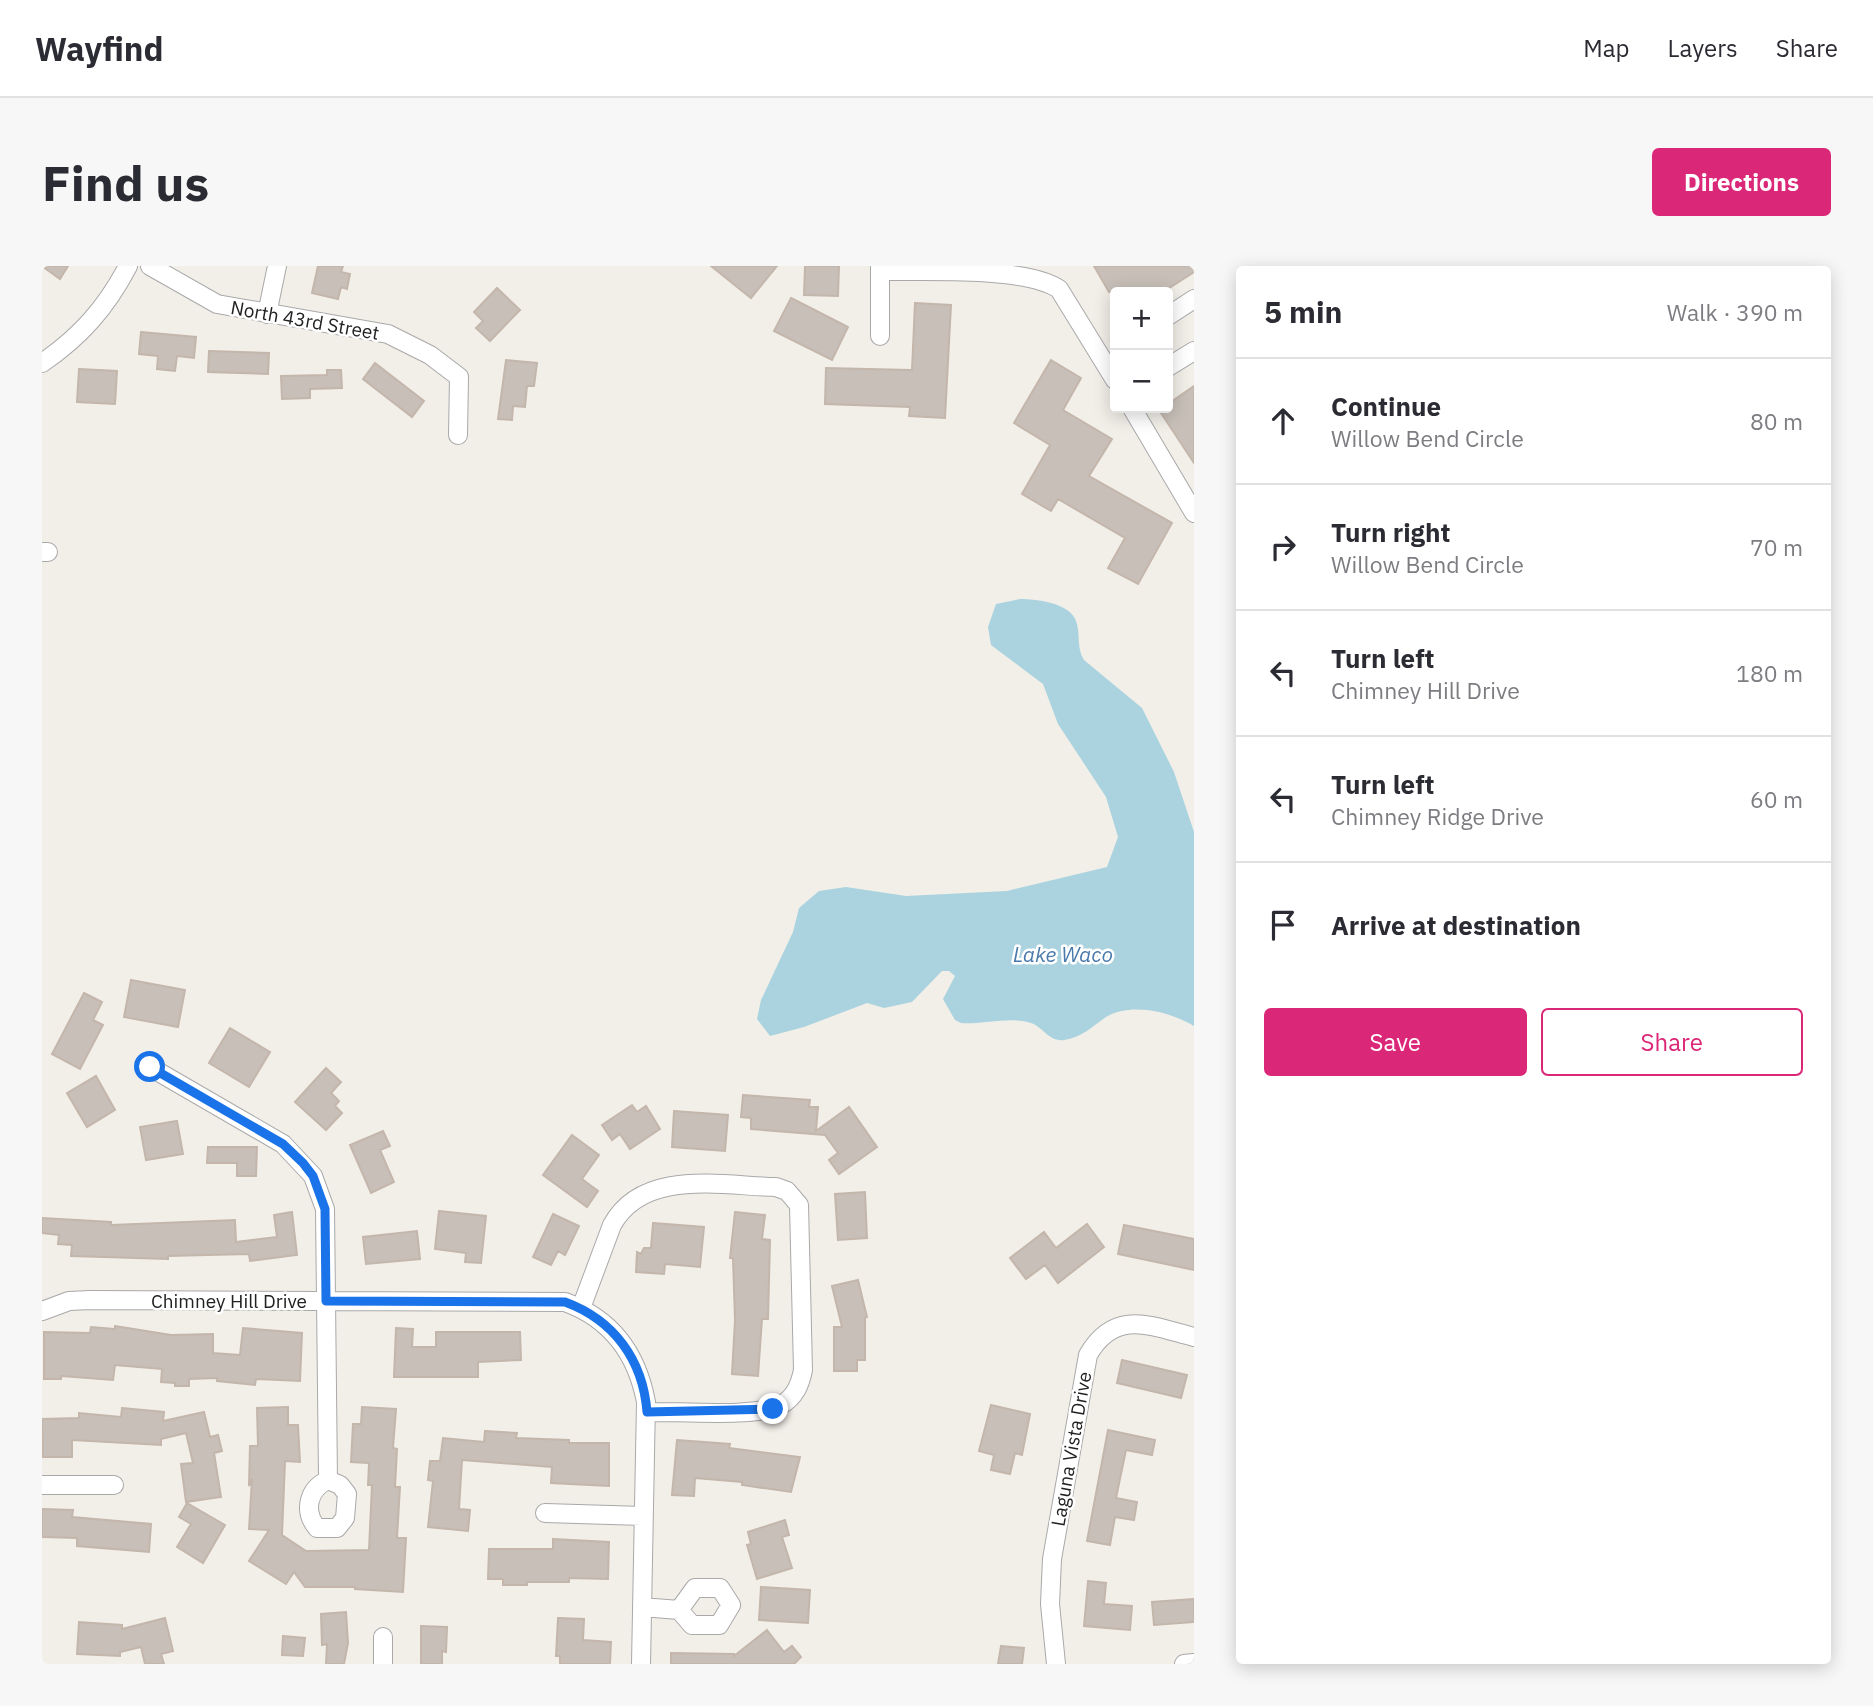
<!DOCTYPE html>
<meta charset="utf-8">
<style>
:root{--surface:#fff;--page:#f7f7f7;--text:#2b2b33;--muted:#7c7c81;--line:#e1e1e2;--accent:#db2777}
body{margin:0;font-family:"IBM Plex Sans",sans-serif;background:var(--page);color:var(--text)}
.controls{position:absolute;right:21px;top:21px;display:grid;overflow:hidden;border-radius:7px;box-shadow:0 4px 18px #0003}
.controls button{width:63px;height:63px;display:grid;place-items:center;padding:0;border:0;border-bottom:2px solid var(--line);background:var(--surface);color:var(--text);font:35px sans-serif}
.stop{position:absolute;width:21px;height:21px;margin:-16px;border:5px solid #1a73e8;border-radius:50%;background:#fff}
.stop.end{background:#1a73e8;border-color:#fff;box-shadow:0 2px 7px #0008}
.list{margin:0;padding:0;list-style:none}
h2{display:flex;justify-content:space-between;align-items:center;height:91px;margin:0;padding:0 28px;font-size:30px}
h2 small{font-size:23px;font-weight:400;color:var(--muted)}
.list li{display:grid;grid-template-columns:46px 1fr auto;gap:21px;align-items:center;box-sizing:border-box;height:126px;padding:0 28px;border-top:2px solid var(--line)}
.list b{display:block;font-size:26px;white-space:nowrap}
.list p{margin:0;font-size:23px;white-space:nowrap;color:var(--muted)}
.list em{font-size:23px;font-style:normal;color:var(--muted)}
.actions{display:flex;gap:14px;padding:21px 28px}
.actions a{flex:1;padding:16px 0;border:2px solid var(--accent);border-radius:7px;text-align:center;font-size:24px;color:var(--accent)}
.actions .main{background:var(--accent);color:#fff}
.icon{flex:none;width:38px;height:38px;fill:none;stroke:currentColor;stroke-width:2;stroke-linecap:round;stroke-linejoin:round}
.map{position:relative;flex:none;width:1152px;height:1398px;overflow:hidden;border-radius:7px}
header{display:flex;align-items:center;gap:42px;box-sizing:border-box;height:98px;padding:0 35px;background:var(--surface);border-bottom:2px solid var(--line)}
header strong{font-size:33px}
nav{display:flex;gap:38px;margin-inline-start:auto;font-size:24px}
.intro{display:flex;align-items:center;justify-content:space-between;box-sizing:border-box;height:168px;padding:0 42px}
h1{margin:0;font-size:49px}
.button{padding:18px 32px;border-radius:7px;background:var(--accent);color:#fff;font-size:24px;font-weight:700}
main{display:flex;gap:42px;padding:0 42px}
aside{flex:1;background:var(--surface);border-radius:7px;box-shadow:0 4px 18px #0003}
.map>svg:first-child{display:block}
</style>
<header>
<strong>Wayfind</strong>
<nav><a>Map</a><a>Layers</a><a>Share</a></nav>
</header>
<div class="intro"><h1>Find us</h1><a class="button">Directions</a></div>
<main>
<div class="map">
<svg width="1152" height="1398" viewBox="0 0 1152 1398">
<rect width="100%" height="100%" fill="#f2efe9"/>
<path fill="#aad3df" d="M978,333C995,333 1028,337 1034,355C1039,369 1034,381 1042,394L1100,442L1132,506L1152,566V760C1129,746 1089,736 1064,751C1051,760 1039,772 1022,774C1007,776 1001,761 989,757C967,750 941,759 919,757L913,754L901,733L913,710L907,705H900L870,736L842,742L825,737L762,761L728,770L715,753L719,734L751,666L757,642L777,625L804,621L864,630L965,625L1065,601L1076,571L1064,531L1016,458L1001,418L949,379L946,361L954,338Z"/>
<path fill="#c7bfb8" stroke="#c4b6ab" stroke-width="2" d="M0,0H26L18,13Z
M276,0H301L299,6L308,8L305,23L299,21L296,33L270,27Z
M669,0H735L709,32Z
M763,0H797L796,30L762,29Z
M1052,0H1152V6L1121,26H1067Z
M455,22L478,44L448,75L434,62L441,55L432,46Z
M749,32L806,61L790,94L732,65Z
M873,37L909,39L903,152L867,150L868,141L783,138L784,102L870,104Z
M99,66L154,71L152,92L135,90L133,105L115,103L116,90L97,88Z
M167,85L227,87L226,108L166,106Z
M464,94L495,97L492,120H485L483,141L471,140L470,154L456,153Z
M1009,94L1039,112L1021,144L1070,173L1047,210L1130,257L1096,318L1066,302L1083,272L1016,233L1009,245L980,228L1008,179L972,157Z
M333,97L382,135L370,151L321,113Z
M37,103L75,105L73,138L35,136Z
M285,104H299L300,122L268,123V132L240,133L239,110L285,109Z
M1152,120V197L1117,144L1126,142V138Z
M89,714L143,724L136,761L82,751Z
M42,727L60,736L51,754L61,759L38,803L10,788Z
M188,762L228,786L207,821L167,797Z
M284,802L299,816L289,827L297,835L293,840L300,847L284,864L253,836Z
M54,810L73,844L45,861L25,827Z
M701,829L768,834L767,841H776L774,865L807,841L835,881L797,908L787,894L796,887L783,869L709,863V852L699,851Z
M590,839L595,846L604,840L618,863L588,883L578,868L570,874L560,859Z
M632,845L686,849L683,885L630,881Z
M135,855L141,888L104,894L98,861Z
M341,865L348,880L338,884L352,916L329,927L308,879Z
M530,869L557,889L540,913L556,925L545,941L501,909Z
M166,881H215L214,910H195V897H165Z
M823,926L825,972L796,974L793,928Z
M397,945L444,950L439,997L423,996L424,987L393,983Z
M250,946L255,989L208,995L207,988L126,990V993L29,990L30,979L16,978L17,969L0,967V952L69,956V959L193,954L194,976L235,971L232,949Z
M693,946L723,949L720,973L728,974L726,1053H720L716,1110L690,1108L693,1054L691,992H688Z
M511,948L537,960L523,989L516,985L509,999L491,991Z
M611,957L662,961L658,1001L623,998L622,1008L594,1006L595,986L599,988L602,982H609Z
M1045,958L1062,981L1016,1017L1003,999L984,1013L968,992L1002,966L1014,982Z
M1082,959L1152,973V1004L1076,988Z
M375,965L378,993L324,998L321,971Z
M816,1014L825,1051L823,1052V1094H815V1105H792V1061H800L790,1020Z
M73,1060L129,1069L171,1068V1087L198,1089L201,1062L260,1067L258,1115L214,1113L213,1119L175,1115V1112L147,1113V1120H133V1117L119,1116L120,1103L73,1099L71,1114L19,1110V1113H2V1066L48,1067L49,1061L73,1063Z
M354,1062L371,1063L370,1081H394V1066H478L479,1094L436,1096V1111H352Z
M1080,1094L1145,1109L1139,1132L1075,1117Z
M949,1139L988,1148L980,1189L973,1187L968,1208L949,1204L952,1189L937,1185Z
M246,1141V1159H256L258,1196L243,1195L240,1269L264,1285L327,1284L330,1219H326L327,1197L309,1196L311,1158H319L320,1141L354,1143L351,1182L355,1183L353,1221H358L355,1272H364L361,1326L313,1323V1321H263L252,1306L244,1318L207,1295L227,1264L207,1263L210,1213L207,1220L208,1180H216L215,1142Z
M80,1142L122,1146L121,1155L162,1146L168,1171L176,1169L180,1185L172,1187L179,1231L144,1236L139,1198L151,1197L144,1167L119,1173V1179L30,1174V1191H1L0,1153L37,1152V1147L79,1151Z
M1066,1164L1113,1174L1110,1189L1084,1184L1074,1232L1095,1236L1092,1254L1073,1251L1068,1279L1045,1275Z
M443,1165L475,1167L474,1172L527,1174V1177H567V1220L509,1217L510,1201L420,1194L417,1243L428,1244L426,1265L386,1261L391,1215L386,1214L388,1195H398L401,1172L442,1176Z
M635,1174L688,1178L687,1182L758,1191L749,1226L700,1219V1216L653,1212L652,1230L630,1229Z
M145,1237L183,1259L161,1297L135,1281L149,1258L137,1251Z
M0,1243L31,1244L30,1251L109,1258L107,1286L35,1280V1272L0,1271Z
M743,1254L747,1269L740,1271L750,1302L715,1313L705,1279L709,1278L706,1266Z
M511,1273L567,1276L566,1313L527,1312V1316H485V1319H461V1313H446L447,1283H511Z
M1046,1315L1064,1317L1062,1338L1090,1340L1088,1364L1042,1360Z
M719,1321L768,1324L766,1357L717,1354Z
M1152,1333V1356L1112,1359L1110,1336Z
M304,1346L306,1377L302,1398H284L285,1378L280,1379L279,1348Z
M123,1352L131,1385L119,1388L122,1398H103L99,1381L78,1386V1390L35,1388L37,1356L80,1359V1363Z
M516,1352L542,1353L541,1374L569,1376L568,1398H518V1390H514Z
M379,1360L405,1361L404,1386L400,1385V1398H379Z
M725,1364L742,1386L750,1380L759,1391L752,1398H629V1387L692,1388V1390Z
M241,1370L263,1372L261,1390L240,1389Z
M959,1380L982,1382L980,1398H956Z"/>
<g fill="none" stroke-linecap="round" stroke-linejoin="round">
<defs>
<path id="minor" d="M108,0L175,38L346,68L388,89L417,111L416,169
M838,0V70
M838,5C882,6 982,0 1017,23L1073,114
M225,48L235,0
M1126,50L1152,33
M0,97C38,71 64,42 86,0
M1126,101L1152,85
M1090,142L1152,247
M0,286H6
M108,801L241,878L271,910L283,943L286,1214
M539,1042L570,959C601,902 680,920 734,921L745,925L757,939L761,1104C758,1119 753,1131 739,1139C717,1152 634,1145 605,1146
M0,1045L27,1035L48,1034L523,1036C570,1053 595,1088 604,1136L599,1398
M286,1214L298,1219L305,1228L303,1252L295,1262H275C261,1245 266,1223 286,1214Z
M0,1219H72
M503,1247L601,1250
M600,1341L637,1344L650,1359H677L689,1339L678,1322H653L637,1344
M341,1398V1371
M1014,1398L1008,1338L1010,1293L1046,1089C1073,1042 1109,1060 1152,1071
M1142,1398L1152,1397"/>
</defs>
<use href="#minor" stroke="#a9a9a9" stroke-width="20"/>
<use href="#minor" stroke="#fff" stroke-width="18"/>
</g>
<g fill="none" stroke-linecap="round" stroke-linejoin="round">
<path stroke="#1a73e8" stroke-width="9" d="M108,801L241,878L261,897L271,910L283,943L284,1035L523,1036C572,1054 601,1094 605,1146L731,1143"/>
</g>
<g text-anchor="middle" stroke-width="5" stroke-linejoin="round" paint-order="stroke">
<g font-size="19" fill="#222" stroke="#fff">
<text transform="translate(263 54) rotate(10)" y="7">North 43rd Street</text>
<text x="187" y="1042">Chimney Hill Drive</text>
<text transform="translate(1029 1183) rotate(-80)" y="7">Laguna Vista Drive</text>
</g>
<g font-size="21" font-style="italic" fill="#4a7aab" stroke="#fff">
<text x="1021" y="696">Lake Waco</text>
</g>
</g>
</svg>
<div class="controls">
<button>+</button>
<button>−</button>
</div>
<div class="stop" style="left:108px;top:801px"></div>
<div class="stop end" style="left:731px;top:1143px"></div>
</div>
<aside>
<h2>5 min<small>Walk · 390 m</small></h2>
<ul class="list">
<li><svg class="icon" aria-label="ahead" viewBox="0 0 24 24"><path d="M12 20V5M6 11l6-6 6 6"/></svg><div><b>Continue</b><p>Willow Bend Circle</p></div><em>80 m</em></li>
<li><svg class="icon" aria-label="right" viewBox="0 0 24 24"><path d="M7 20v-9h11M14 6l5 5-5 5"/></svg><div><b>Turn right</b><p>Willow Bend Circle</p></div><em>70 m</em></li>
<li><svg class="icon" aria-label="left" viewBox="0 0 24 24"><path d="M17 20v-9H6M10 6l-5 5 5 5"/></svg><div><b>Turn left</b><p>Chimney Hill Drive</p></div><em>180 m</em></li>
<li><svg class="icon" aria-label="left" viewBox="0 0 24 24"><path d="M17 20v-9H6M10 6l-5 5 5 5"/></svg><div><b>Turn left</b><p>Chimney Ridge Drive</p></div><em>60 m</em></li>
<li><svg class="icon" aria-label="arrive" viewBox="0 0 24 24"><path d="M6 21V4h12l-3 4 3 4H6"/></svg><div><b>Arrive at destination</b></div></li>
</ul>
<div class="actions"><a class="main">Save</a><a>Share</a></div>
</aside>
</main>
